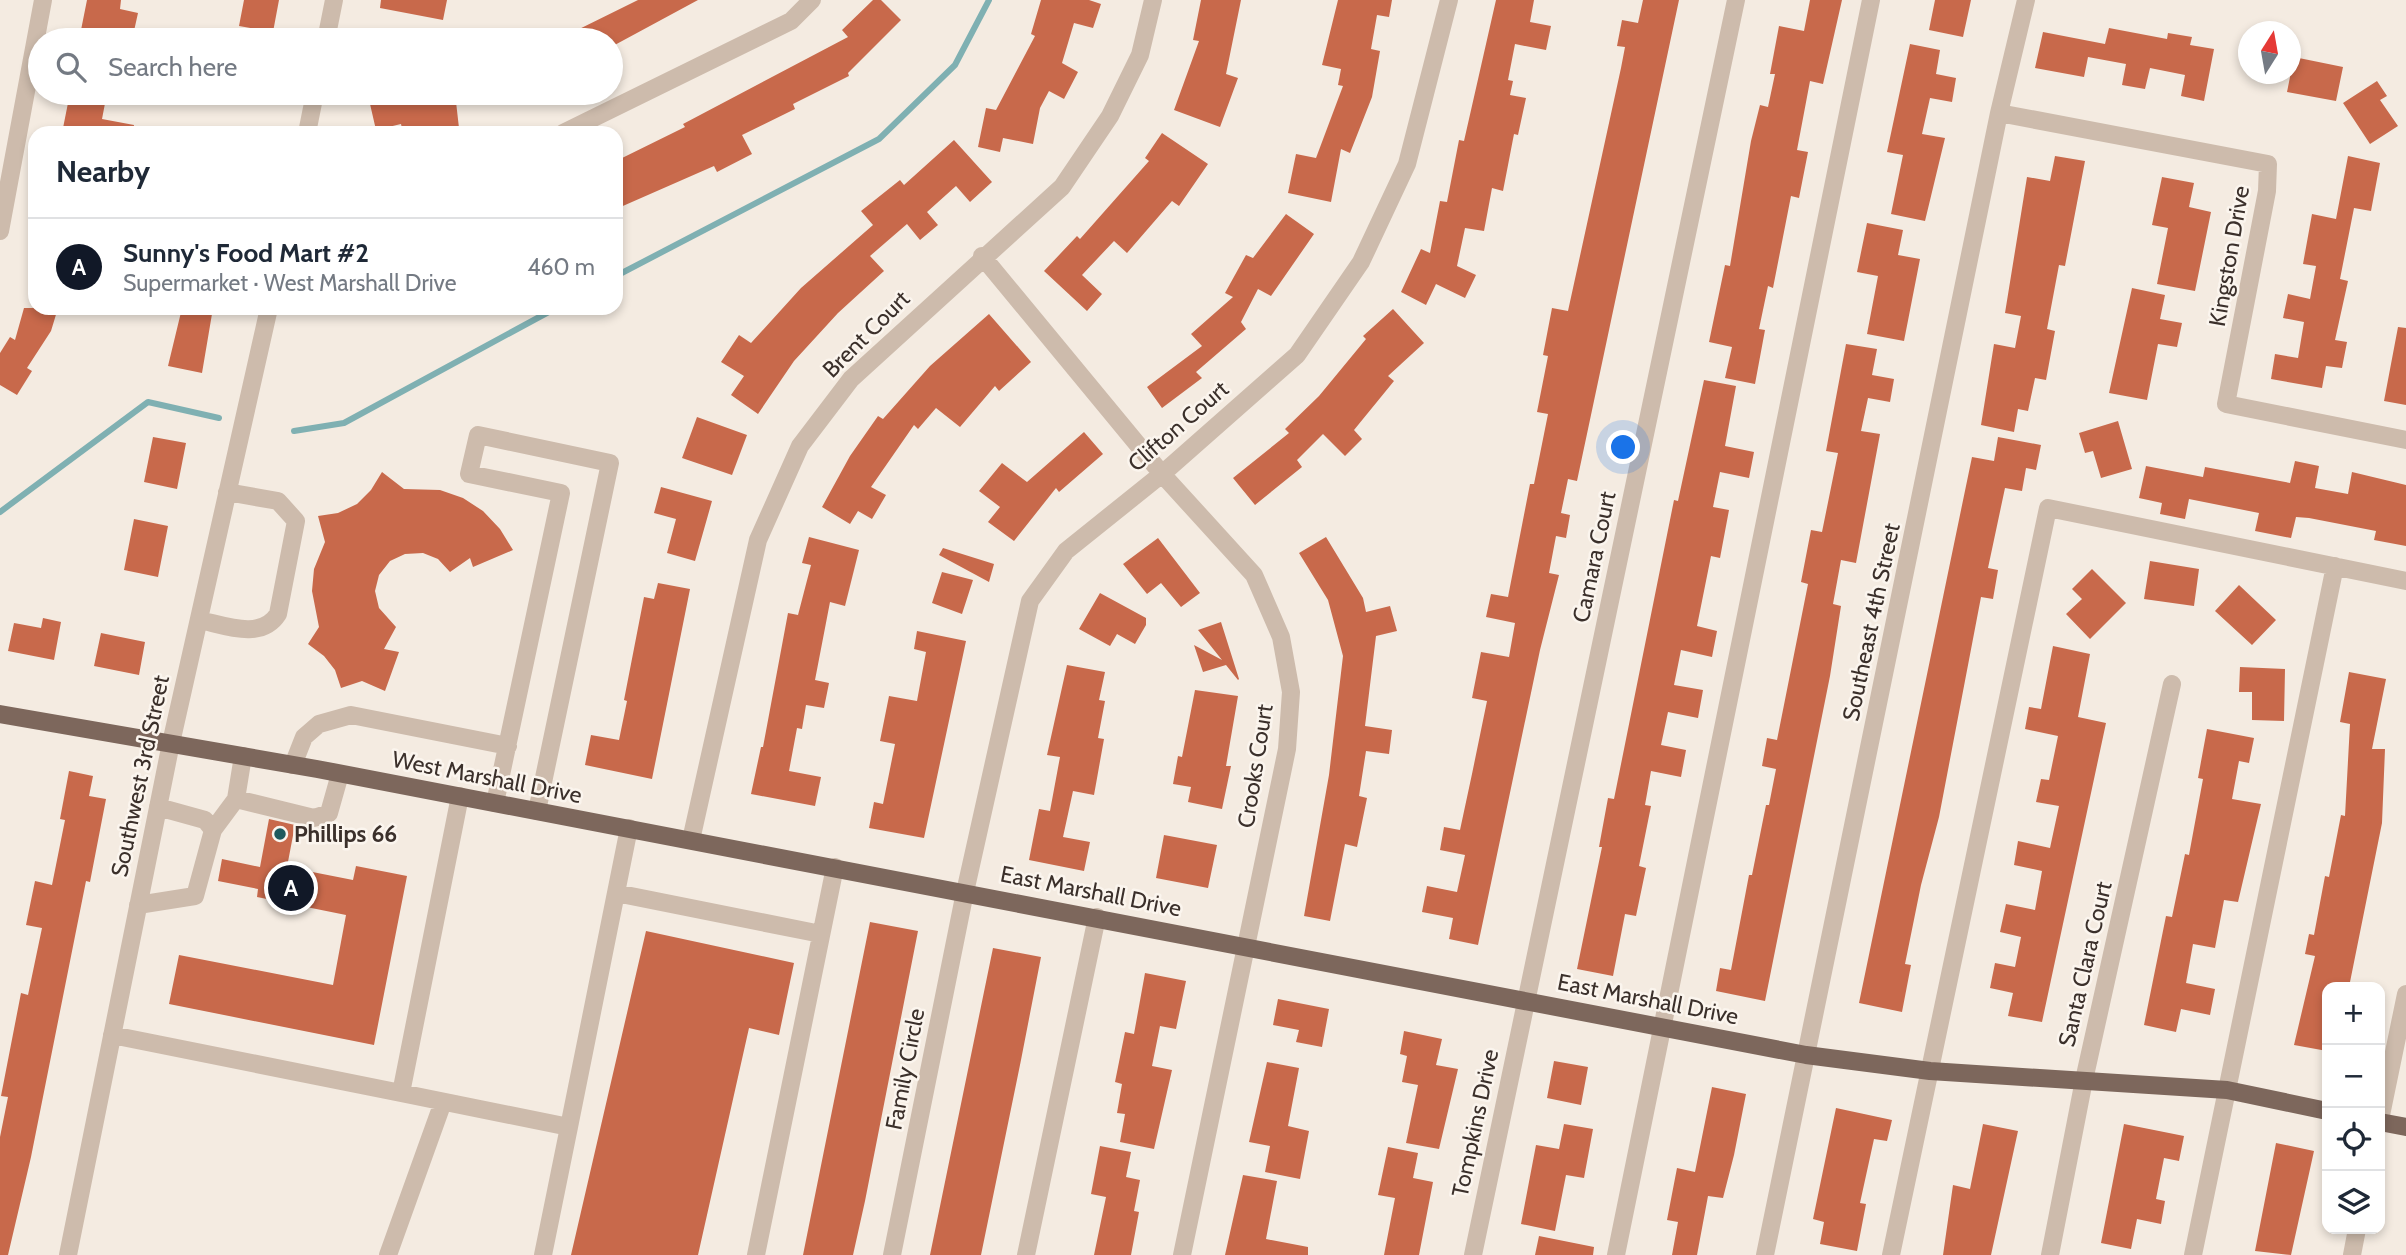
<!DOCTYPE html>
<meta charset="utf-8">
<style>
:root{--surface:#fff;--page:#f6f6f7;--text:#1f2937;--muted:#747a83;--line:#e0e1e3;--accent:#111827}
body{margin:0;font-family:Cabin,sans-serif;background:var(--page);color:var(--text)}
.controls{position:absolute;right:21px;bottom:21px;display:grid;overflow:hidden;border-radius:14px;box-shadow:0 4px 10px #0003}
.controls button{width:63px;height:63px;display:grid;place-items:center;padding:0;border:0;border-bottom:2px solid var(--line);background:var(--surface);color:var(--text);font:35px sans-serif}
.compass{position:absolute;left:2238px;top:21px;width:63px;height:63px;border-radius:50%;background:var(--surface);box-shadow:0 4px 10px #0003;rotate:11deg}
.you{position:absolute;left:1624px;top:448px;width:24px;height:24px;margin:-18px;border:5px solid #fff;border-radius:50%;background:#1a73e8;box-shadow:0 0 0 10px #1a73e833}
.badge{display:grid;place-items:center;width:46px;height:46px;border-radius:50%;background:var(--accent);color:#fff;font-size:23px;font-weight:700}
.pin{position:absolute;translate:-50% -50%;border:4px solid #fff;box-shadow:0 2px 7px #0006}
.list{margin:0;padding:0;list-style:none}
h2{display:flex;justify-content:space-between;align-items:center;height:91px;margin:0;padding:0 28px;font-size:30px}
h2 small{font-size:23px;font-weight:400;color:var(--muted)}
.list li{display:grid;grid-template-columns:46px 1fr auto;gap:21px;align-items:center;box-sizing:border-box;height:98px;padding:0 28px;border-top:2px solid var(--line)}
.list b{display:block;font-size:26px;white-space:nowrap}
.list p{margin:0;font-size:23px;white-space:nowrap;color:var(--muted)}
.list em{font-size:23px;font-style:normal;color:var(--muted)}
.icon{flex:none;width:38px;height:38px;fill:none;stroke:currentColor;stroke-width:2;stroke-linecap:round;stroke-linejoin:round}
.map{position:relative;flex:none;width:2406px;height:1255px;overflow:hidden}
.search{position:absolute;background:var(--surface);box-shadow:0 4px 10px #0003;left:28px;top:28px;width:595px;height:77px;display:flex;align-items:center;gap:18px;box-sizing:border-box;padding:0 24px;border-radius:38px;color:var(--muted);font-size:26px}
.panel{position:absolute;background:var(--surface);box-shadow:0 4px 10px #0003;left:28px;top:126px;width:595px;height:189px;border-radius:21px}
.map>svg:first-child{display:block}
</style>
<div class="map">
<svg width="2406" height="1255" viewBox="0 0 2406 1255">
<rect width="100%" height="100%" fill="#f4ebe1"/>
<g fill="none" stroke-linecap="round" stroke-linejoin="round">
<path stroke="#7fb0b2" stroke-width="6" d="M616,276L879,139L955,65L989,0
M294,431L344,423L556,308
M0,512L148,402L219,418"/>
</g>
<path fill="#c8694b" d="M87,0H121L120,9L138,13L132,40H79Z
M244,0H279L273,32L239,26Z
M381,0H447L443,20L380,8Z
M638,0H698L611,47V40H557Z
M873,0H881L901,20L848,73L849,76L793,104L795,109L742,135L752,154L717,172L714,166L616,209V161L685,127L683,124L848,37L842,30Z
M1041,0H1089L1101,4L1093,28L1074,23L1062,63L1078,72L1064,99L1049,91L1040,108L1033,144L1003,138L1000,152L978,147L986,108L996,110L1035,36L1031,34Z
M1201,0H1241L1226,74L1238,78L1220,127L1174,110L1199,41L1193,40Z
M1338,0H1392L1389,17L1377,15L1371,49L1380,51L1372,97L1350,153L1341,149L1331,202L1288,193L1296,154L1316,158L1343,86L1338,85L1341,69L1322,65Z
M1496,0H1534L1530,22L1551,26L1546,50L1515,44L1508,80L1513,81L1510,95L1526,98L1518,135L1514,134L1503,191L1492,188L1484,231L1465,228L1457,266L1476,275L1465,298L1436,284L1426,305L1401,292L1421,249L1430,253L1440,201L1447,202L1459,140L1464,141Z
M1643,0H1679L1577,481L1568,479L1561,513L1570,515L1566,538L1556,536L1549,573L1559,575L1540,650L1478,945L1449,939L1453,918L1422,912L1427,886L1457,892L1465,855L1440,850L1444,827L1460,830L1472,774L1487,701L1472,698L1481,652L1509,657L1515,623L1486,617L1491,594L1508,597L1530,484H1534L1548,414L1537,412L1548,356L1543,355L1552,308L1568,311L1621,68L1625,47L1617,46L1622,20L1638,23Z
M1810,0H1842L1823,84L1810,81L1797,150L1808,152L1799,198L1791,196L1773,288L1768,286L1759,329L1765,330L1755,384L1725,378L1732,347L1709,342L1725,265L1730,266L1751,141L1760,105L1768,107L1775,74H1770L1779,26L1804,31Z
M1935,0H1971L1963,37L1929,30Z
M2109,28L2167,39L2168,33L2192,37L2190,45L2214,49L2204,101L2181,96L2185,75L2150,68L2145,89L2122,85L2126,64L2088,57L2084,77L2035,68L2043,32L2105,44Z
M1910,44L1940,50L1936,74L1956,78L1952,102L1930,98L1922,134L1945,138L1925,221L1891,214L1903,155L1887,152Z
M2294,57L2343,67L2336,101L2287,92Z
M2377,81L2387,96L2380,100L2398,126L2370,144L2343,103Z
M70,93H107L102,119L134,125L133,133H62Z
M419,93H455L459,128L403,133L401,124L376,130L370,104Z
M1162,133L1208,164L1179,206L1172,201L1127,253L1114,241L1082,275L1102,294L1087,311L1044,271L1077,236L1080,239L1149,161L1145,158Z
M954,140L992,182L970,202L956,186L927,212L938,225L920,240L907,224L870,256L884,271L838,313L794,361L758,414L731,395L744,376L721,362L739,335L751,343L801,288L873,225L861,211L900,180L904,185Z
M2055,156L2085,161L2065,266L2059,265L2047,329L2055,331L2046,380L2035,378L2028,411L2018,409L2014,432L1981,425L1994,344L2015,348L2021,316L2005,313L2027,177L2050,181Z
M2348,156L2380,163L2371,211L2354,208L2340,279L2348,281L2335,340L2347,342L2342,368L2326,366L2322,388L2271,379L2275,354L2298,358L2304,322L2283,318L2288,294L2310,299L2316,266L2303,264L2312,214L2336,219Z
M2162,177L2194,183L2189,207L2211,212L2195,291L2157,284L2168,228L2152,225Z
M1286,214L1314,234L1271,296L1258,289L1241,322L1246,329L1196,372L1202,378L1162,408L1147,387L1202,346L1191,334L1233,297L1225,293L1246,255L1253,258Z
M1867,223L1903,230L1898,255L1920,259L1904,341L1867,334L1878,276L1857,272Z
M2132,288L2165,295L2160,319L2182,323L2177,347L2158,344L2147,400L2109,393Z
M24,308H58L51,331L27,368L32,371L17,395L0,385V353L10,337L15,340Z
M182,308H213L202,373L168,366Z
M1393,309L1424,343L1388,376L1394,381L1354,430L1362,439L1345,456L1323,434L1297,460L1302,467L1255,505L1233,478L1289,433L1285,429L1319,396L1366,339L1363,336Z
M989,314L1031,362L999,391L995,386L960,427L936,408L918,429L914,425L871,487L886,495L872,519L858,511L850,524L822,507L850,456L878,416L883,419L930,366Z
M2398,327L2406,328V405L2384,401Z
M1846,344L1877,349L1872,375L1894,379L1890,402L1868,398L1861,431L1880,434L1856,563L1841,560L1833,604L1841,606L1830,676L1765,1001L1716,991L1720,968L1731,970L1749,875H1752L1766,805H1769L1776,769L1762,766L1767,738L1777,740L1808,584L1801,582L1811,530L1822,532L1838,453L1826,451Z
M1704,380L1736,386L1725,446L1754,452L1749,478L1720,472L1713,507L1729,510L1720,558L1711,556L1697,626L1717,631L1712,657L1681,650L1674,685L1703,690L1698,718L1668,712L1661,745L1686,750L1681,777L1651,771L1645,805L1651,806L1639,866L1646,868L1636,916L1625,914L1613,976L1577,969L1602,847H1599L1608,798L1614,799L1674,500L1678,501Z
M697,417L747,435L732,475L682,458Z
M2118,421L2132,469L2101,478L2093,451L2085,453L2079,433Z
M1084,432L1103,454L1059,492L1056,488L1014,541L988,522L1000,507L979,491L1002,463L1027,482Z
M153,437L186,443L177,489L144,482Z
M1998,437L2041,445L2036,470L2026,468L2022,491L2005,488L1988,568L1998,570L1993,599L1981,597L1939,817L1921,885L1905,964L1911,965L1902,1012L1859,1003L1972,457L1994,461Z
M2295,461L2319,466L2315,488L2348,494L2352,472L2406,485V546L2374,540L2376,531L2309,518L2296,517L2291,538L2255,531L2259,513L2189,499L2185,519L2160,514L2162,503L2139,498L2146,466L2203,477L2205,467L2290,483Z
M382,472L404,489L440,490L463,498L483,511L500,529L513,550L473,567L470,558L450,572L438,559L423,553L405,554L390,561L379,575L375,591L379,608L396,627L384,649L399,652L385,691L362,681L341,688L335,670L324,656L308,644L319,627L312,591L314,569L325,542L318,516L338,513L357,504L371,490Z
M661,487L712,501L695,561L667,553L676,519L654,513Z
M134,519L168,526L158,577L124,570Z
M809,537L859,550L845,606L830,602L815,680L829,683L824,708L806,705L802,729L797,728L789,771L821,777L815,806L751,794L761,747H763L788,613L798,615L811,565L802,563Z
M1326,537L1363,598L1366,612L1390,606L1397,631L1376,636L1365,726L1392,730L1389,754L1366,751L1359,796L1367,798L1357,847L1345,844L1330,921L1304,916L1329,775L1343,656L1328,600L1299,553Z
M1158,538L1200,593L1181,607L1161,583L1147,594L1123,564Z
M943,548L994,564L989,582L939,555Z
M2150,561L2199,569L2194,606L2144,599Z
M2092,569L2126,603L2090,639L2066,614L2082,599L2072,589Z
M942,572L973,580L962,614L932,603Z
M658,583L690,589L652,779L585,765L591,735L619,740L627,701L624,700L644,597L654,599Z
M2239,585L2276,620L2252,645L2215,611Z
M1100,593L1146,618V625L1135,644L1117,634L1110,646L1079,629Z
M43,618L61,622L54,660L8,651L14,623L41,628Z
M1221,622L1239,679L1238,680L1226,665L1203,672L1194,645L1222,660L1198,630Z
M917,631L966,641L924,838L869,828L874,802L883,804L895,744L880,741L889,696L917,701L926,652L914,649Z
M101,633L145,642L139,675L94,666Z
M2053,646L2090,654L2078,717L2106,723L2042,1022L2008,1016L2013,993L1990,988L1995,963L2015,967L2021,937L2000,932L2006,904L2035,910L2042,871L2014,865L2018,841L2050,848L2059,806L2036,802L2041,779L2049,780L2058,736L2025,729L2029,707L2041,709Z
M1067,665L1105,672L1099,700L1105,701L1098,738L1104,739L1094,795L1073,791L1063,837L1090,842L1084,871L1029,860L1039,809L1050,811L1060,757L1047,755Z
M2240,667L2285,669L2284,721L2252,720V692H2239Z
M2349,672L2386,679L2372,749H2385L2382,823L2349,987H2327V1051L2294,1045L2315,956L2305,954L2309,934L2314,935L2325,876L2329,877L2341,815L2345,816L2350,724L2340,722Z
M1195,690L1238,696L1226,766H1231L1222,809L1188,802L1191,787L1173,784L1178,756L1182,757Z
M2207,729L2254,738L2249,763L2239,761L2232,799L2261,804L2238,902L2224,900L2215,948L2193,944L2186,983L2215,989L2210,1015L2181,1009L2176,1032L2144,1025L2166,916L2172,917L2185,854L2189,855L2203,779L2198,778Z
M69,771L93,776L89,796L106,799L90,882L86,881L31,1157L8,1255H0V1137L8,1097L1,1096L21,993L28,995L42,928L26,925L35,881L52,885L65,820L60,819Z
M269,819L295,825L287,867L353,880L356,866L407,876L374,1045L169,1004L179,955L333,985L346,915L257,897L258,889L218,881L222,859L260,867Z
M1164,835L1217,845L1208,888L1156,878Z
M870,922L918,931L865,1201L853,1255H803Z
M646,931L794,963L779,1035L749,1028L698,1255H571Z
M993,948L1041,957L1021,1060L981,1255H930Z
M1145,973L1186,981L1176,1029L1160,1026L1152,1066L1172,1070L1154,1149L1120,1142L1125,1114L1117,1113L1122,1084L1115,1082L1125,1032L1134,1034Z
M1278,999L1329,1009L1322,1047L1296,1042L1299,1030L1273,1025Z
M1404,1031L1442,1039L1436,1065L1458,1069L1439,1149L1406,1143L1418,1085L1402,1082L1407,1056L1400,1054Z
M1554,1061L1588,1067L1581,1105L1547,1098Z
M1267,1062L1299,1068L1288,1126L1309,1131L1300,1179L1265,1172L1270,1146L1249,1142Z
M1712,1087L1746,1094L1734,1155L1723,1198L1708,1196L1697,1255H1672L1678,1222L1667,1220L1677,1168L1695,1172Z
M1836,1108L1892,1120L1887,1141L1874,1139L1860,1203L1866,1204L1857,1251L1820,1244L1824,1222L1813,1219Z
M1564,1124L1593,1129L1584,1178L1566,1175L1555,1231L1521,1224L1536,1145L1559,1149Z
M1983,1124L2018,1131L1991,1255H1943L1953,1185L1970,1189Z
M2124,1124L2184,1136L2179,1161L2164,1158L2156,1199L2165,1201L2161,1224L2137,1219L2131,1249L2101,1243Z
M2276,1143L2314,1151L2291,1255L2255,1251Z
M1100,1146L1131,1152L1126,1177L1140,1180L1134,1211L1139,1212L1131,1255H1094L1106,1197L1091,1194Z
M1388,1147L1418,1153L1413,1178L1433,1182L1419,1255H1384L1395,1198L1378,1195Z
M1243,1175L1277,1181L1266,1239L1308,1247V1255H1225Z
M1539,1236L1594,1247L1593,1255H1535Z"/>
<g fill="none" stroke-linecap="round" stroke-linejoin="round">
<path stroke="#cdbbac" stroke-width="18" d="M326,40L334,0
M1999,113L2268,164L2267,191L2226,404L2406,440
M307,133L315,93
M563,133L791,21L812,0
M0,231L43,0
M982,256L1162,474L1254,575L1281,637L1291,692L1287,749L1182,1255
M199,620C224,625 261,641 278,614L296,521L278,501L227,492
M293,765L304,737L319,724L351,715L508,746
M236,799L314,818L329,813L340,774
M495,803L561,493L469,474L478,435L610,463L537,811
M213,830L236,799L243,756
M691,840L758,540L800,446L851,379L1062,187L1110,116L1140,55L1153,0
M616,893L821,934
M138,905L195,896L213,830L205,820L158,807
M112,1035L401,1093L460,796
M401,1093L569,1127L629,828
M2380,1120L2406,994
M68,1255L171,743L269,308
M388,1255L443,1102
M543,1255L569,1127
M756,1255L835,867
M892,1255L965,892L1030,601L1066,551L1162,474L1297,355L1361,262L1407,164L1449,0
M1026,1255L1097,917
M1473,1255L1736,0
M1616,1255L1871,0
M1765,1255L1999,113L2026,0
M1891,1255L2048,508L2406,581
M2050,1255L2084,1080L2172,684
M2193,1255L2335,566
M2352,1255L2357,1229"/>
<path stroke="#7d675c" stroke-width="18" d="M0,714L317,769L1806,1055L1930,1071L2227,1090L2327,1111
M2380,1122L2406,1127"/>
</g>
<circle fill="#1f5a5e" stroke="#fbf5ee" stroke-width="2.5" cx="280" cy="834" r="7"/>
<g text-anchor="middle" stroke-width="5" stroke-linejoin="round" paint-order="stroke">
<g font-size="23" fill="#3b302b" stroke="#fbf5ee">
<text transform="translate(2229 256) rotate(-80)" y="8">Kingston Drive</text>
<text transform="translate(866 334) rotate(-45)" y="8">Brent Court</text>
<text transform="translate(1178 426) rotate(-41)" y="8">Clifton Court</text>
<text transform="translate(1594 557) rotate(-78)" y="8">Camara Court</text>
<text transform="translate(1871 622) rotate(-78)" y="8">Southeast 4th Street</text>
<text transform="translate(1255 766) rotate(-81)" y="8">Crooks Court</text>
<text transform="translate(140 776) rotate(-78)" y="8">Southwest 3rd Street</text>
<text transform="translate(487 777) rotate(11)" y="8">West Marshall Drive</text>
<text transform="translate(1091 891) rotate(11)" y="8">East Marshall Drive</text>
<text transform="translate(2085 964) rotate(-77)" y="8">Santa Clara Court</text>
<text transform="translate(1648 999) rotate(11)" y="8">East Marshall Drive</text>
<text transform="translate(905 1069) rotate(-79)" y="8">Family Circle</text>
<text transform="translate(1475 1123) rotate(-78)" y="8">Tompkins Drive</text>
</g>
<g font-size="23" font-weight="bold" fill="#3b302b" stroke="#fbf5ee" text-anchor="start">
<text x="294" y="842">Phillips 66</text>
</g>
</g>
</svg>
<div class="controls">
<button>+</button>
<button>−</button>
<button><svg class="icon" aria-label="locate" viewBox="0 0 24 24"><circle cx="12" cy="12" r="6"/><path d="M12 2v4M12 18v4M2 12h4M18 12h4"/></svg></button>
<button><svg class="icon" aria-label="layers" viewBox="0 0 24 24"><path d="M12 4l9 5-9 5-9-5zM3 14l9 5 9-5"/></svg></button>
</div>
<svg class="compass" viewBox="-18 -18 36 36"><path d="M0-13l5 13h-10z" fill="#e53935"/><path d="M0 13l5-13h-10z" fill="#747a83"/></svg>
<div class="you"></div>
<div class="pin badge" style="left:291px;top:888px">A</div>
<div class="search"><svg class="icon" aria-label="search" viewBox="0 0 24 24"><circle cx="10" cy="10" r="6"/><path d="M15 15l6 6"/></svg>Search here</div>
<section class="panel">
<h2>Nearby<small></small></h2>
<ul class="list">
<li><span class="badge">A</span><div><b>Sunny's Food Mart #2</b><p>Supermarket · West Marshall Drive</p></div><em>460 m</em></li>
</ul>
</section>
</div>
